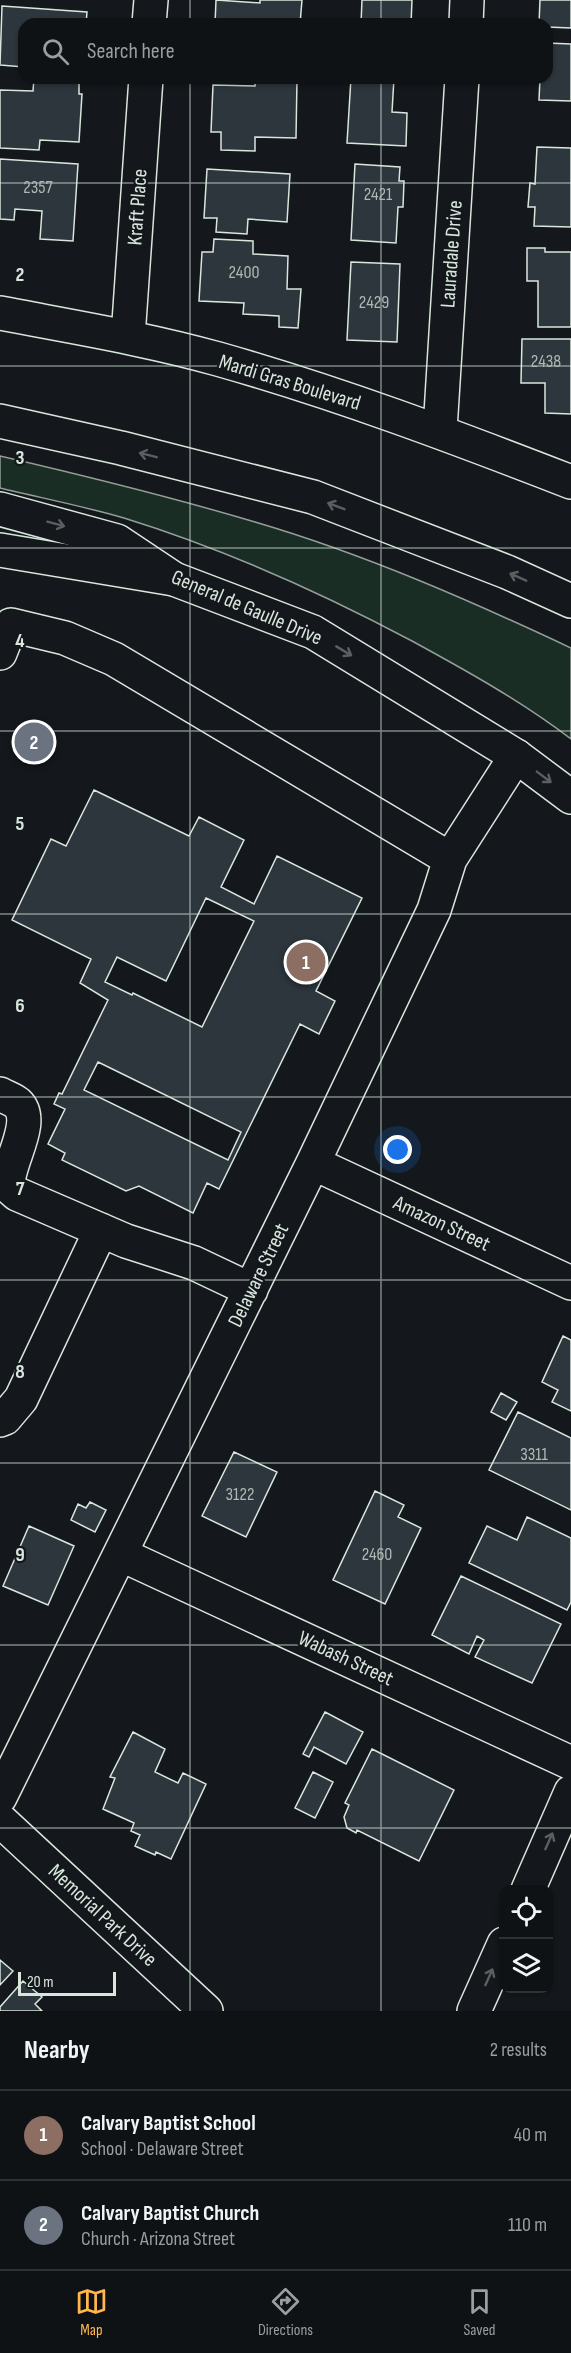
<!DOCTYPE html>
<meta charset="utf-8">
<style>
:root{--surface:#0f1215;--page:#181b1e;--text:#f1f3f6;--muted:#9b9ea0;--line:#2f3234;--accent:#ffb74d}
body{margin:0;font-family:"Sofia Sans Condensed",sans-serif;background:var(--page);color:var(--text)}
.controls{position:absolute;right:18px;bottom:18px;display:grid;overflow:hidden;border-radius:12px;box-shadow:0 2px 4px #0004}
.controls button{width:54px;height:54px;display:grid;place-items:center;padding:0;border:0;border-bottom:2px solid var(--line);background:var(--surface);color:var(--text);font:30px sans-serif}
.scale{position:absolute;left:18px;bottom:15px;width:98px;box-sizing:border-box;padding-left:6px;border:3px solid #d8e6dc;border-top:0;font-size:16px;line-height:21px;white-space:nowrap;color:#d8e6dc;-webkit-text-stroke:4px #14181c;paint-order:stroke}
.you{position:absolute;left:398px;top:1150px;width:21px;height:21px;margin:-15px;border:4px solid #fff;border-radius:50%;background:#1a73e8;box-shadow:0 0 0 9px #1a73e833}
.badge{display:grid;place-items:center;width:39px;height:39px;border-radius:50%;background:var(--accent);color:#fff;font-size:20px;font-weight:700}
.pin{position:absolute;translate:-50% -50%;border:3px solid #fff;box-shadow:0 2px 6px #0006}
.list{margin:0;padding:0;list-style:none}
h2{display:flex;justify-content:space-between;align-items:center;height:78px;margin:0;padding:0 24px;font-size:26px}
h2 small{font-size:20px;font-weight:400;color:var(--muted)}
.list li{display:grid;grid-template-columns:39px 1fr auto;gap:18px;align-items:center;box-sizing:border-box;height:90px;padding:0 24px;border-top:2px solid var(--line)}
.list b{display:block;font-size:22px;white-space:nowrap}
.list p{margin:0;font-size:20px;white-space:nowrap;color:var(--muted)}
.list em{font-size:20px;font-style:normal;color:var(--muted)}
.icon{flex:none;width:33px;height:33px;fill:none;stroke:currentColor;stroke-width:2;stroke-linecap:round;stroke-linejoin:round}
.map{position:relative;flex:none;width:571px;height:2011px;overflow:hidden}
.search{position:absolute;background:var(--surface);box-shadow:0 2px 4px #0004;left:18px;right:18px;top:18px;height:66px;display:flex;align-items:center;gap:15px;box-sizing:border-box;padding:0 21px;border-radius:18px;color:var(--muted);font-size:22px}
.sheet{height:258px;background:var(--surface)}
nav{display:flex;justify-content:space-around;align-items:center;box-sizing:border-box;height:84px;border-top:2px solid var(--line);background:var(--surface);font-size:16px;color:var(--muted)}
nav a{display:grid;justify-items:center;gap:3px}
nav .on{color:var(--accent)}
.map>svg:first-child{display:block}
</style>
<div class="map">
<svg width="571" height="2011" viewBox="0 0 571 2011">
<rect width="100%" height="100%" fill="#14181c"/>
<path fill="#1a2d24" stroke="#939e99" stroke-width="1.5" d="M0,456C86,476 171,497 255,522C364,554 469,600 571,648V739C521,701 467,671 412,641C320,592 224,549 124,518C83,506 41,498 0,488Z"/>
<path fill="#2c363c" stroke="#d8e6dc" stroke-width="1.5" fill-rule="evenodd" d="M216,0L260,3V0H302L300,24H215Z
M362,0H412L411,24H361Z
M540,0H571V28L547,27V24H539Z
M2,6L87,12L86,24H24V67L0,65Z
M547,43L571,44V101L539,100L540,78H547Z
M34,78L79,80V94H82L79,142L40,140L39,150L0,148V90L33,91Z
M255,78L297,79L296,138L255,137V151L221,150V132H211L213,85L255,86Z
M351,78H394L392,112L407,113L406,146L347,143Z
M537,147L571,148V227L534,226L535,207H528L530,183L535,184Z
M0,159L78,164L73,241L40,239L42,211L15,209L14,220L0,219Z
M355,164L400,167L399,181H404L403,207H398L396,243L351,240Z
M207,169L290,174L287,222L248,219L247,234L216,232L217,218H204Z
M214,239L253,241V254L288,256L287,289H301L298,328L279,327V316L243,314L244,303L199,301L202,252H213Z
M527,248H545V252H571V327H538V281H527Z
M351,262L400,264L397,342L347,340Z
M522,339H571V414L545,413V383H521Z
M94,790L189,836L199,817L244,840L221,887L254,904L277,856L362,898L316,991L335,1001L319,1034L300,1024L219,1189L207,1183L193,1213L139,1186L126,1191L62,1160L65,1153L48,1144L65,1109L54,1104L59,1093L62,1094L108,1000L80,983L91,959L12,920L51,839L66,846ZM206,898L254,921L202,1027L133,993L132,995L105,982L117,957L166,981ZM98,1062L241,1132L228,1160L84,1090Z
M563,1336L571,1340V1411L552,1402L558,1390L542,1382Z
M501,1393L517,1402L506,1420L491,1412Z
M518,1412L571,1438V1510L489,1470Z
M234,1452L277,1472L246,1537L202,1516Z
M375,1491L404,1505L398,1517L421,1528L385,1604L333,1580Z
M90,1502L106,1510L95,1532L71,1520L78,1504L86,1508Z
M527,1517L571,1538V1602L567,1610L469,1563L487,1526L517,1540Z
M29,1526L74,1546L48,1605L3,1586Z
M461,1576L561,1624L532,1683L475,1657L484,1640L477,1636L469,1654L432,1635Z
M325,1712L363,1732L346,1764L314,1747L309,1757L303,1754Z
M133,1732L165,1749L155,1772L178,1783L183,1773L206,1784L171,1859L156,1852L155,1855L135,1846L140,1835L131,1831L134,1823L103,1809L115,1778L110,1777Z
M372,1749L454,1790L419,1861L357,1830L356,1833L347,1828L344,1817L349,1805L345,1803Z
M313,1772L333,1782L315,1818L295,1808Z
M0,1960L13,1971L0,1985Z
M23,1981L42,1997L35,2004L42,2011H0V2007Z"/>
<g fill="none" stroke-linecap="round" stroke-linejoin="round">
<defs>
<path id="minor" d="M149,24L151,0
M466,24L467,0
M0,313C73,327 147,339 218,359C338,393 455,437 571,482
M128,337L146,78
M440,430L462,78
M0,653L11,625L65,638L114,659L450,859
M0,1094C5,1097 12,1099 17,1103C37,1121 7,1162 8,1186L17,1194L126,1241L194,1263L251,1290
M313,1163L571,1283
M0,1420L5,1418L21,1399L101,1230
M120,1554L571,1763
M0,1797L313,1163L434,910L450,859L516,756
M0,1820L206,2011
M528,1890L571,1792
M474,2011L504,1944"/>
<path id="major" d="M0,421L121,448L313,497L507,572L571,601
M0,509L117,541L174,579L313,632L516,756L571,797"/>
<path id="highway" d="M0,550L174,579"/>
</defs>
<use href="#minor" stroke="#d8e6dc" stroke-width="36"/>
<use href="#major" stroke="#d8e6dc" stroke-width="36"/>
<use href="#highway" stroke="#d8e6dc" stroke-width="36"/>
<use href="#minor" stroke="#14181c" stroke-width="33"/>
<use href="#major" stroke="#14181c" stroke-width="33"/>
<use href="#highway" stroke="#14181c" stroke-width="33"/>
</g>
<defs><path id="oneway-shaft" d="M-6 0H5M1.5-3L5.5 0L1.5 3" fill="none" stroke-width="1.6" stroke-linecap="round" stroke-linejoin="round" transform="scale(1.5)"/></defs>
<g stroke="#59605f">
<use href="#oneway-shaft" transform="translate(148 455) rotate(-166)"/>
<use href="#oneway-shaft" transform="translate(336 506) rotate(-159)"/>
<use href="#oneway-shaft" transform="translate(56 524) rotate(15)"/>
<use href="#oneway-shaft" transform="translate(518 577) rotate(-156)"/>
<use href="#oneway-shaft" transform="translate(344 651) rotate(31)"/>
<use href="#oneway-shaft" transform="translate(544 777) rotate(37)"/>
<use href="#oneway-shaft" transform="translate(549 1841) rotate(-66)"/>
<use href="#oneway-shaft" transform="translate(489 1977) rotate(-66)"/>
</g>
<path fill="none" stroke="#d8e6dc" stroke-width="1.5" stroke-opacity="0.55" d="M190,0V24M381,0V24M190,78V2011M381,78V2011M0,183H571M0,366H571M0,548H571M0,731H571M0,914H571M0,1097H571M0,1280H571M0,1463H571M0,1645H571M0,1828H571"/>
<g text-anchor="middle" stroke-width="4.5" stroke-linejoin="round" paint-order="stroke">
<g font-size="18" fill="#adbab4">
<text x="38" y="193">2357</text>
<text x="378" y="200">2421</text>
<text x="244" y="278">2400</text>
<text x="374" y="308">2429</text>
<text x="546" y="367">2438</text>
<text x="534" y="1460">3311</text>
<text x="240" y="1500">3122</text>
<text x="377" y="1560">2460</text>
</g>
<g font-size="21" fill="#d8e6dc" stroke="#14181c">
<text transform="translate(137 207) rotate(-86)" y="7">Kraft Place</text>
<text transform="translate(451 254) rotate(-86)" y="7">Lauradale Drive</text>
<text transform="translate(290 382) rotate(17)" y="7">Mardi Gras Boulevard</text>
<text transform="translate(247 607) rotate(23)" y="7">General de Gaulle Drive</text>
<text transform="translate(442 1223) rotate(25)" y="7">Amazon Street</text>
<text transform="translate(258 1275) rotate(-64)" y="7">Delaware Street</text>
<text transform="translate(346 1658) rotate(25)" y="7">Wabash Street</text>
<text transform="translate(103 1915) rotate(43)" y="7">Memorial Park Drive</text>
</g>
</g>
<g font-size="20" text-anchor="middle" font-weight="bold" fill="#d8e6dc" stroke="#14181c" stroke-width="4.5" stroke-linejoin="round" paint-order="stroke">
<text x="20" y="281">2</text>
<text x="20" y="464">3</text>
<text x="20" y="647">4</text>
<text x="20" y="830">5</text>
<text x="20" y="1012">6</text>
<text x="20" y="1195">7</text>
<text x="20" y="1378">8</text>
<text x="20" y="1561">9</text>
</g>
</svg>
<div class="controls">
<button><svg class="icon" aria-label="locate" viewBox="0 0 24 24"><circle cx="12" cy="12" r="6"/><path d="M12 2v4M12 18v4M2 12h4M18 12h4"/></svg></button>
<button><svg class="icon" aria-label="layers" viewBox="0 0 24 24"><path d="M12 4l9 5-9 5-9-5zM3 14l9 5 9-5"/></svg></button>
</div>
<div class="scale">20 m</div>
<div class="you"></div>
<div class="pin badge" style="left:306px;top:962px;background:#8d6e63">1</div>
<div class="pin badge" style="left:34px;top:742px;background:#6b7280">2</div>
<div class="search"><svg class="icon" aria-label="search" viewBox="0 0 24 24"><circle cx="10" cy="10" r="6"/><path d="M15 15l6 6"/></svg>Search here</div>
</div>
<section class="sheet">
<h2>Nearby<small>2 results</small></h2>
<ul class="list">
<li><span class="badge" style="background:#8d6e63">1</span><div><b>Calvary Baptist School</b><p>School · Delaware Street</p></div><em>40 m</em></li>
<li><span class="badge" style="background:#6b7280">2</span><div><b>Calvary Baptist Church</b><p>Church · Arizona Street</p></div><em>110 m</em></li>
</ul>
</section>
<nav>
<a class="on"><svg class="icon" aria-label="map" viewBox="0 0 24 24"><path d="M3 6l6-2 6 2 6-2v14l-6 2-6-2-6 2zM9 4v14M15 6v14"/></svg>Map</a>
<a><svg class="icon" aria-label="directions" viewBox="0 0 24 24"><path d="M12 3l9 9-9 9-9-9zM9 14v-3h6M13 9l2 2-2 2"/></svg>Directions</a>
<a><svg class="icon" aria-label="saved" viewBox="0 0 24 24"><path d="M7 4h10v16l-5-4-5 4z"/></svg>Saved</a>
</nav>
